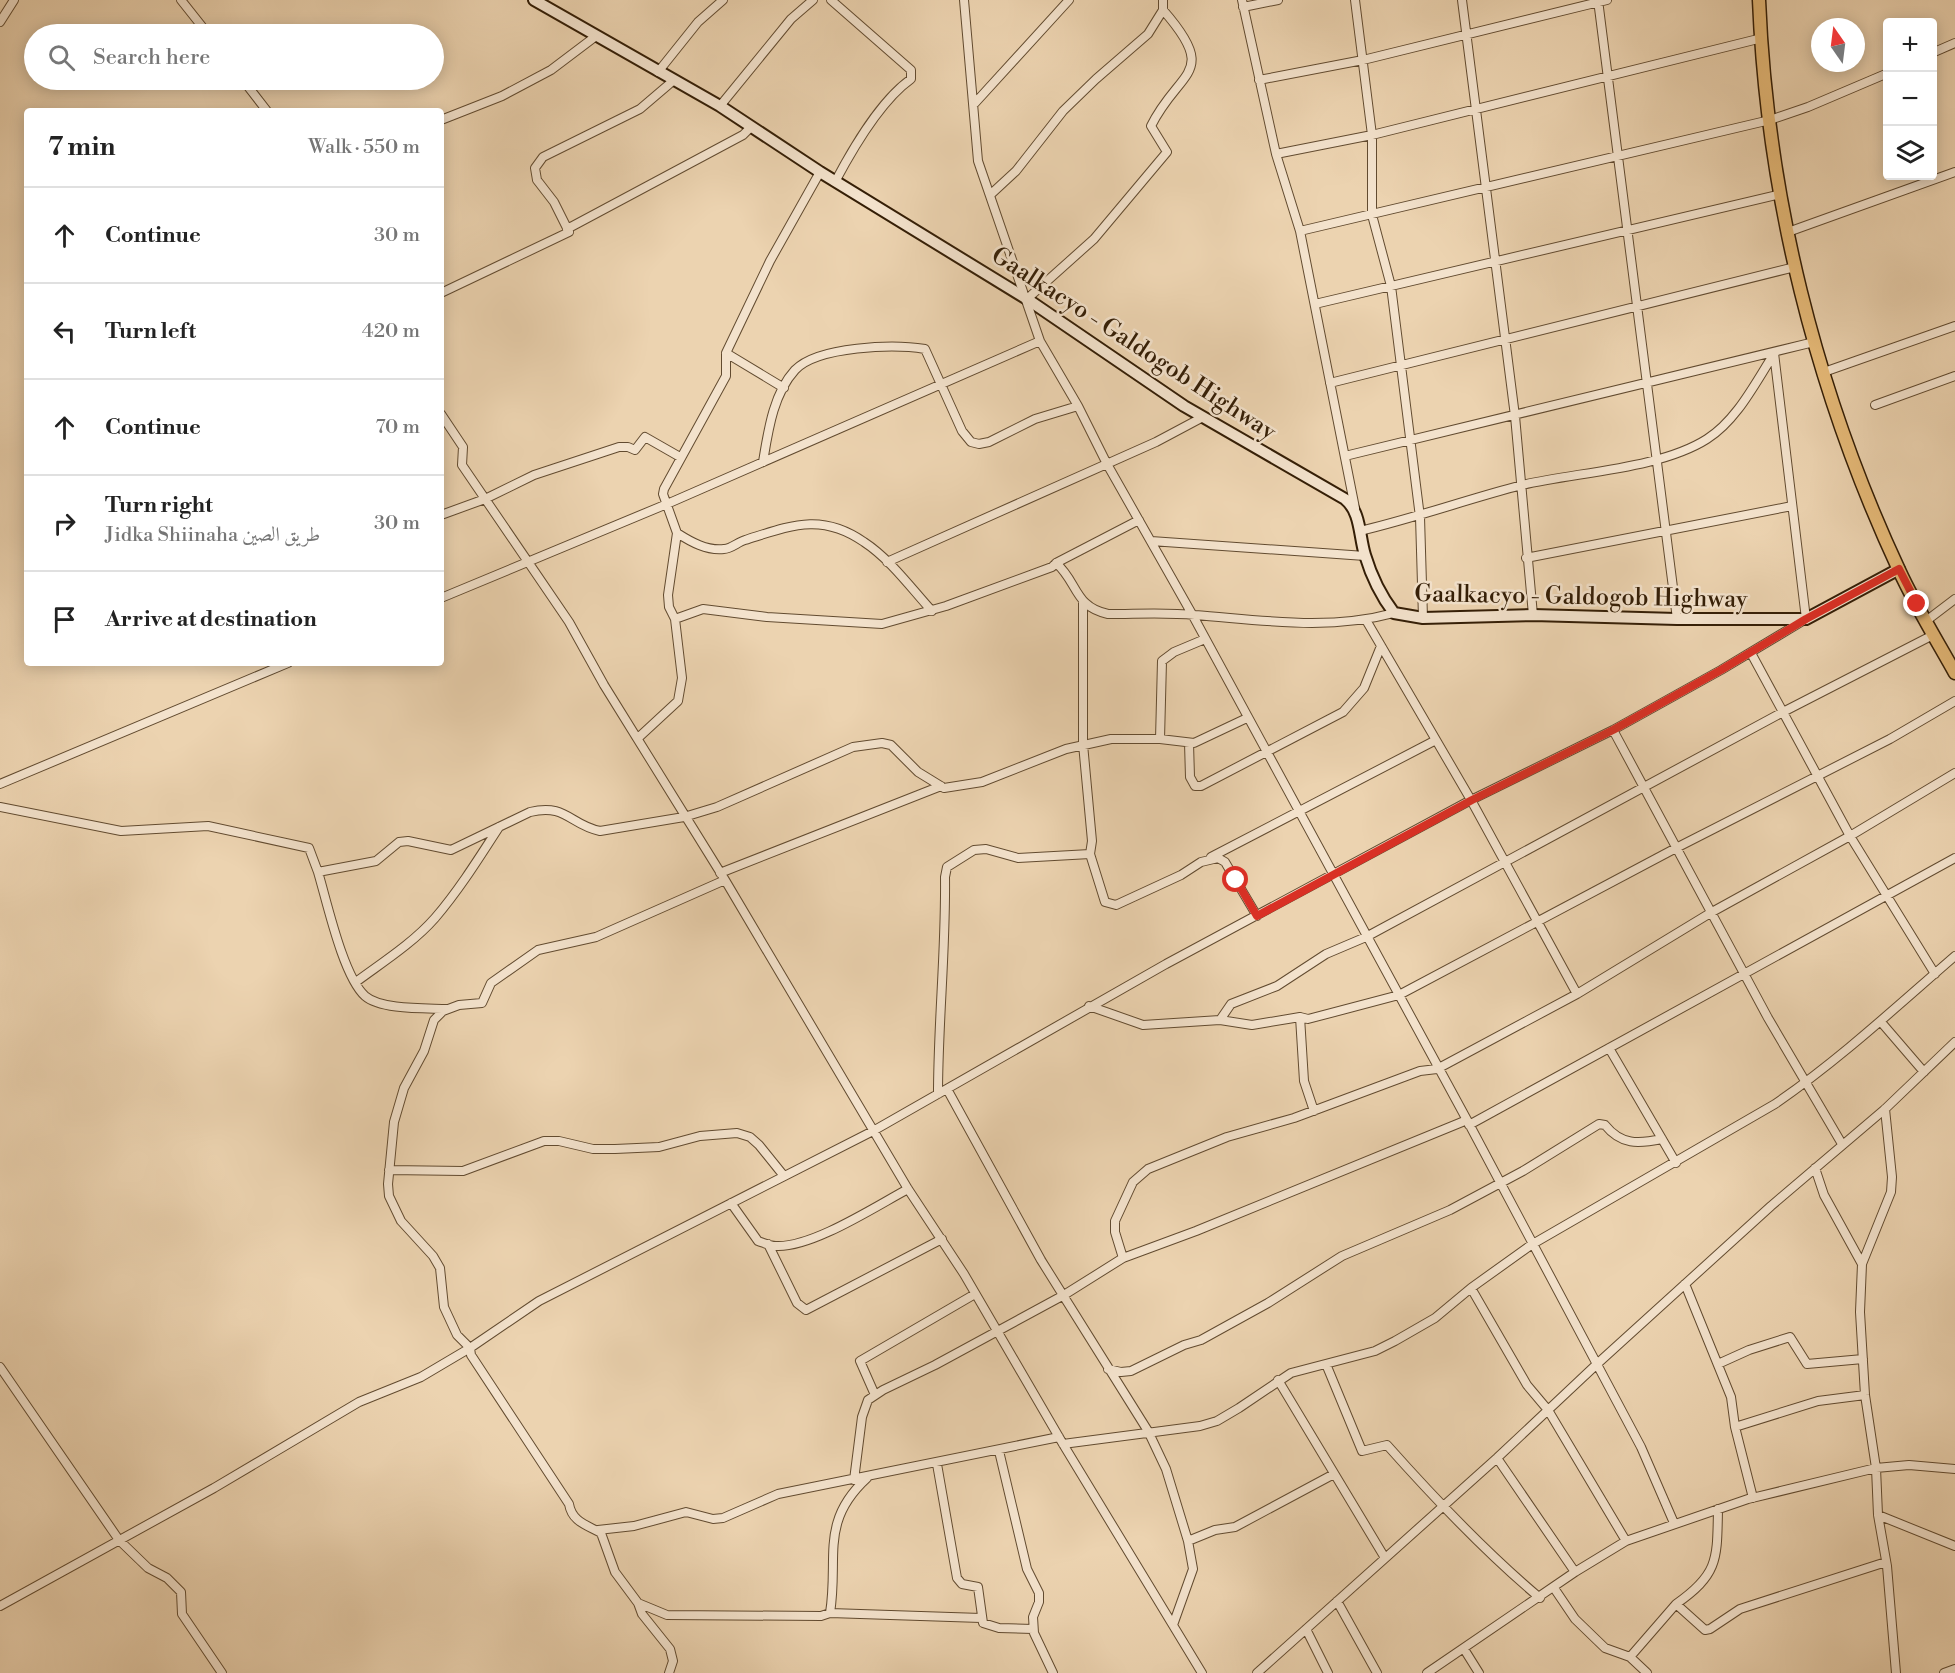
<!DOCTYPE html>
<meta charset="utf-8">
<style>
:root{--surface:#fff;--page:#f2f2f2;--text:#222;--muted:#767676;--line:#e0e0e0}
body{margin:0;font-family:"Libre Bodoni",Amiri,serif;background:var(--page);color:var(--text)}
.controls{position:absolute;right:18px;top:18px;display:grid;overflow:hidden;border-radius:6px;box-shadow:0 3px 15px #0003}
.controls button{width:54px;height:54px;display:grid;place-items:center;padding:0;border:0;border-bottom:2px solid var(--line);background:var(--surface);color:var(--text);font:30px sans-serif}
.compass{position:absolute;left:1811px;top:18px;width:54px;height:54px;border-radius:50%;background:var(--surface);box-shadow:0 3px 15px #0003;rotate:346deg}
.stop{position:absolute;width:18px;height:18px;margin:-14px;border:4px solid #d93025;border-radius:50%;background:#fff}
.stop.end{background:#d93025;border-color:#fff;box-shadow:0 2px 6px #0008}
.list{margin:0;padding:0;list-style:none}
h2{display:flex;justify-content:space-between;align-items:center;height:78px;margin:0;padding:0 24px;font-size:26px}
h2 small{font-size:20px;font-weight:400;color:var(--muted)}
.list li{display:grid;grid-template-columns:39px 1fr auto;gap:18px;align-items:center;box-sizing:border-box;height:96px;padding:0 24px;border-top:2px solid var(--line)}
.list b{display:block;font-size:22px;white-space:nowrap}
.list p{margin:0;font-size:20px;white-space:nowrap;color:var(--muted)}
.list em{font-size:20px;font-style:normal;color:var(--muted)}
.icon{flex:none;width:33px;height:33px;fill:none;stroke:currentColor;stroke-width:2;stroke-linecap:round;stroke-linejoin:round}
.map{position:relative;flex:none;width:1955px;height:1673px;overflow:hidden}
.search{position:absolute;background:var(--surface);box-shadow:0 3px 15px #0003;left:24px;top:24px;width:420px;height:66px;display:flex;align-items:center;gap:15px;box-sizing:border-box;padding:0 21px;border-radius:33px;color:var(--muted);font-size:22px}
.panel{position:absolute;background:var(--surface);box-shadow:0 3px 15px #0003;left:24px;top:108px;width:420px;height:558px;border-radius:6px}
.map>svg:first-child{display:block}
</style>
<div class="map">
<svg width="1955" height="1673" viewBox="0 0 1955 1673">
<rect width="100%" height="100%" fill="#ecd3b0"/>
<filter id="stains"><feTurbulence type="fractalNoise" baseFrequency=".00333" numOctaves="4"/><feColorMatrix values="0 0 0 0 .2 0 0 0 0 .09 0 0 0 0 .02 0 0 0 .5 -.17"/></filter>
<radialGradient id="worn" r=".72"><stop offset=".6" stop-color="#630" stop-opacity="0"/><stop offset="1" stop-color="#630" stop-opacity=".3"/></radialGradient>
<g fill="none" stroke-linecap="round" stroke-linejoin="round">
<defs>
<path id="street" d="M181,0L208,34
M831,0L911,70V79C880,101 853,148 835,182
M964,0L978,161L1040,341L1078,406L1107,464L1192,614L1467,1120L1641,1447L1674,1523
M1242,0L1276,154L1300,231L1355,508
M1355,0L1372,135V215L1391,286L1420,517L1423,618
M1462,0L1515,416L1533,615
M1598,0L1677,619
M1243,7L1278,0
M0,22L14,0
M1932,53L1955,43
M658,72L698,22L723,0
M243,80L267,111
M1259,80L1363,60L1607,0
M975,103L1069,0
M720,106L791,19L813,0
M441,120L502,96L551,70L596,36
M1276,154L1372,135L1762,38
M990,195L1016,171L1063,111L1096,79L1148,34L1163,10V0
M567,229L743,135L751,127
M1300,231L1770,120L1808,107L1888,73
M1788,232L1955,172
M441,293L569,232L554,202L537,180L535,168L543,157L640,109L674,80
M1027,299L1094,239L1167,152L1151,126C1179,69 1220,75 1163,10
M1315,304L1781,194
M726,353L784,388
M1824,372L1955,326
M1330,383L1795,267
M1875,405L1955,376
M441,414L463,447L462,465L569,622L604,685L725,880L908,1189L964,1274L1063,1444L1202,1673
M1345,456L1814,342
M763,462C768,432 773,394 795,370C818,346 894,344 925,349L962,431L971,442L979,444L989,442L1035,419L1078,406
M441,515L485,499L534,475L619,447H628L635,450L645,437L680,457
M1360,531C1415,518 1468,499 1522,485C1577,472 1660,469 1707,439C1737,420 1755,383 1774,354
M677,533C691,542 707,551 724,549C731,549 738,542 745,540C790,526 821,512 864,542C890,559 911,588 932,611
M1151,541L1365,556L1364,552
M1526,558L1792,506
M887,562L1156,442L1203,417
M1056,563L1139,520
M441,598L667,504L1040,341
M1083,603V744L1092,841L1090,854L1105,902L1116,905L1181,875L1201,862L1218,858L1225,862L1257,916
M675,619L703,609L767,617L882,624L946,606L1052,567L1056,563C1078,582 1074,607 1108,614C1137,614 1166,612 1195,615C1262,620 1328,631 1394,613
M1366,620L1471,800L1577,994
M1926,621L1955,599
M1751,653L1850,836L1935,974
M1613,730L1768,1018L1842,1144
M638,738L678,701L682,678L675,619L669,607L668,595L677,533L663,494L664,489L726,376V353L770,261L820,172
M1160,739L1162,661L1174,652L1205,639
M1189,743L1190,777L1195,786H1201L1343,712L1364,688L1381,646
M0,784L288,663
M0,807L121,831L208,826L309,848L318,872L376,861L399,842L408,841L451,850L530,812C566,803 570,825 600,831L684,817L717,807L853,747L882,743L891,745L918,772L944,788L982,782L1066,749L1111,739H1160L1194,743L1247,718
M1211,857L1436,740
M318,872C327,902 343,976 365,996C381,1010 426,1008 447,1009
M720,873L941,786
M356,982C383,962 413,943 435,918C459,890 479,858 499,827
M1089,1006L1143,1025L1220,1020L1252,1025L1300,1017L1308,1019L1399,995L1678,847L1890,739L1955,701
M1300,1017L1304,1081L1314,1111
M1220,1020L1231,1004L1277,986L1326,954L1366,937L1783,712L1933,635
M1881,1022L1924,1072
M1609,1048L1676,1163
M947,1089L1041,1260L1148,1431L1166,1469L1188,1541L1215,1530L1235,1527L1334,1474
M938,1094C938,1022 946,950 945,877L947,867L974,850L986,849L1018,858L1090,854
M1885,1109L1892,1177L1891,1192L1862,1264L1860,1312L1865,1395L1876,1468L1878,1515L1887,1566L1896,1673
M1469,1125L1955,858
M1815,1168L1824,1195L1862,1264
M389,1170L463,1171L544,1141H559L593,1149H615L659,1147L700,1136L737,1133L750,1137L759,1145L784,1176
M731,1203L758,1241C764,1243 770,1246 776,1246C812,1248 876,1206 908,1189
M768,1244L797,1303L806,1310L942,1239
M1123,1258L1115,1232V1221L1133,1182L1148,1169L1227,1137L1294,1118L1420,1071L1437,1069L1577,994L1712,912L1850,836L1955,773
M1685,1284L1731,1397L1735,1427L1753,1498
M1471,1288L1527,1385L1548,1410L1626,1541
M1326,1364L1362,1451L1387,1445C1435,1499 1484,1551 1540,1598
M1718,1364L1749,1350L1790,1337L1807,1364L1863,1359
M0,1367L119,1540L148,1568L167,1578L181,1592L182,1614L222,1673
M1108,1369L1121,1372L1131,1371L1184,1345L1201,1340L1268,1303L1342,1256L1450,1210L1523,1171L1599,1124L1605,1125C1621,1145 1638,1144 1662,1139
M1278,1380L1385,1558
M875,1395L860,1361L975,1294
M1735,1427L1818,1401L1865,1395
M1063,1444L1200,1426L1217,1421L1239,1408L1291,1373L1375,1351L1395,1341L1435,1318L1471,1288L1531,1245L1775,1104C1839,1060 1896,1007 1955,956
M999,1451L1027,1569L1039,1593V1602L1033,1617L1034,1633L1053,1673
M1497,1458L1575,1572
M937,1464L957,1578L962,1584L978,1587L983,1623L999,1628L1033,1629
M854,1480L862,1417L868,1400L883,1390L935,1365L1064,1295L1123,1258L1196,1231L1467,1120
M1718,1509C1717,1559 1719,1574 1676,1604L1705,1630L1710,1629L1740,1609L1886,1562
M1878,1515L1955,1546
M598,1530L634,1526L686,1512L713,1519L723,1518L778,1494L1059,1437
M1554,1588L1575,1619L1605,1648L1630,1657L1647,1673
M1337,1601L1377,1673
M638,1603L667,1615L821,1616L830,1613C839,1558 819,1522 867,1478
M0,1606L214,1488L359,1402L421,1377L470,1348L457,1335L444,1307L440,1268L433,1256L401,1221L389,1196L388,1184L394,1122L404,1088L424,1051L434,1020L443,1011L459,1005L482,1003L491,983L538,950L596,937L725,880
M830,1613L981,1618
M1173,1625L1193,1569L1188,1541
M1306,1629L1328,1673
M1464,1649L1479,1673
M1630,1657L1676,1604
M669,1673L673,1661L670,1649L642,1614L638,1603L615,1572L601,1533C587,1525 572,1522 569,1504L471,1355L470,1348L539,1301L873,1131L1166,964L1471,800L1613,730L1721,670L1806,619L1774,353
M1257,1673L1497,1458L1597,1364L1771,1206L1885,1109L1955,1042
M1427,1673L1575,1572L1626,1541L1748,1499L1876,1468L1909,1465L1955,1469
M1944,1673L1955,1669"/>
<path id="secondary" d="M534,0L720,106L820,172L1027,299L1184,406L1345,499C1361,512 1359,536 1365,555C1371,575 1381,596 1394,613L1423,618L1533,615L1677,619H1806L1899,569"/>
<path id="primary" d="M1759,0C1767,196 1816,392 1899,570C1915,605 1936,639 1955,673"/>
</defs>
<use href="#street" stroke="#624b30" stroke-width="10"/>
<use href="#secondary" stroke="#341e06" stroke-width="14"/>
<use href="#primary" stroke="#341e06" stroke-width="15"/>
<use href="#street" stroke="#f3e2cc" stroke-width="8"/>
<use href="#secondary" stroke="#f3e2cc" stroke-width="10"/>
<use href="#primary" stroke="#e6ba78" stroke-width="12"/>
</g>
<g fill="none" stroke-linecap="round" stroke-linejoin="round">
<path stroke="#d93025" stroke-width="8" d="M1236,880L1257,916L1472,800L1613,730L1721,670L1806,619L1899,569L1917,604"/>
</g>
<g text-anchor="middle" stroke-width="5" stroke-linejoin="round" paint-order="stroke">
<g font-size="24" fill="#341e06" stroke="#f3e2cc">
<text transform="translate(1134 343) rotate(33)" y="8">Gaalkacyo - Galdogob Highway</text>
<text transform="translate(1581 596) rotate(1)" y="8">Gaalkacyo - Galdogob Highway</text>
</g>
</g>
<rect width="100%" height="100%" filter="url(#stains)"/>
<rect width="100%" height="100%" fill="url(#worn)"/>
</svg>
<div class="controls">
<button>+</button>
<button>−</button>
<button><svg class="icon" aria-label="layers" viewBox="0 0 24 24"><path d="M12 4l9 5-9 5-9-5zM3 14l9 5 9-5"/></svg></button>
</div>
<svg class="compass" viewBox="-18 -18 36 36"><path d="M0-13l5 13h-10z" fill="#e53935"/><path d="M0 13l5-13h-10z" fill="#767676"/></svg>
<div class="stop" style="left:1236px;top:880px"></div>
<div class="stop end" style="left:1917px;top:604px"></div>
<div class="search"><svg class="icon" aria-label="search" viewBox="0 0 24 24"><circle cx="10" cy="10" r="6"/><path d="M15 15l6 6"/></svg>Search here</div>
<section class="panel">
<h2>7 min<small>Walk · 550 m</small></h2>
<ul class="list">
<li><svg class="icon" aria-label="ahead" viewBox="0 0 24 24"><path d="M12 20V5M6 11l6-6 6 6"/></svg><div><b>Continue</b></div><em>30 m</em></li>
<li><svg class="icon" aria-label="left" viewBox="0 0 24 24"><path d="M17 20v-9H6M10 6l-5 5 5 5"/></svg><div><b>Turn left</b></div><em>420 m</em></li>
<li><svg class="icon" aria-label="ahead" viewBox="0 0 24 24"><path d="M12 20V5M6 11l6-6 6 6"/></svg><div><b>Continue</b></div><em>70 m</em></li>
<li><svg class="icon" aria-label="right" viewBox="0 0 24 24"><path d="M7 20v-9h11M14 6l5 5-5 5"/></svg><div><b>Turn right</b><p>Jidka Shiinaha طريق الصين</p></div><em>30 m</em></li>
<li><svg class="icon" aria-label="arrive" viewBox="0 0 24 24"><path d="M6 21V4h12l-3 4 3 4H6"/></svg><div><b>Arrive at destination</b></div></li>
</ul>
</section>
</div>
